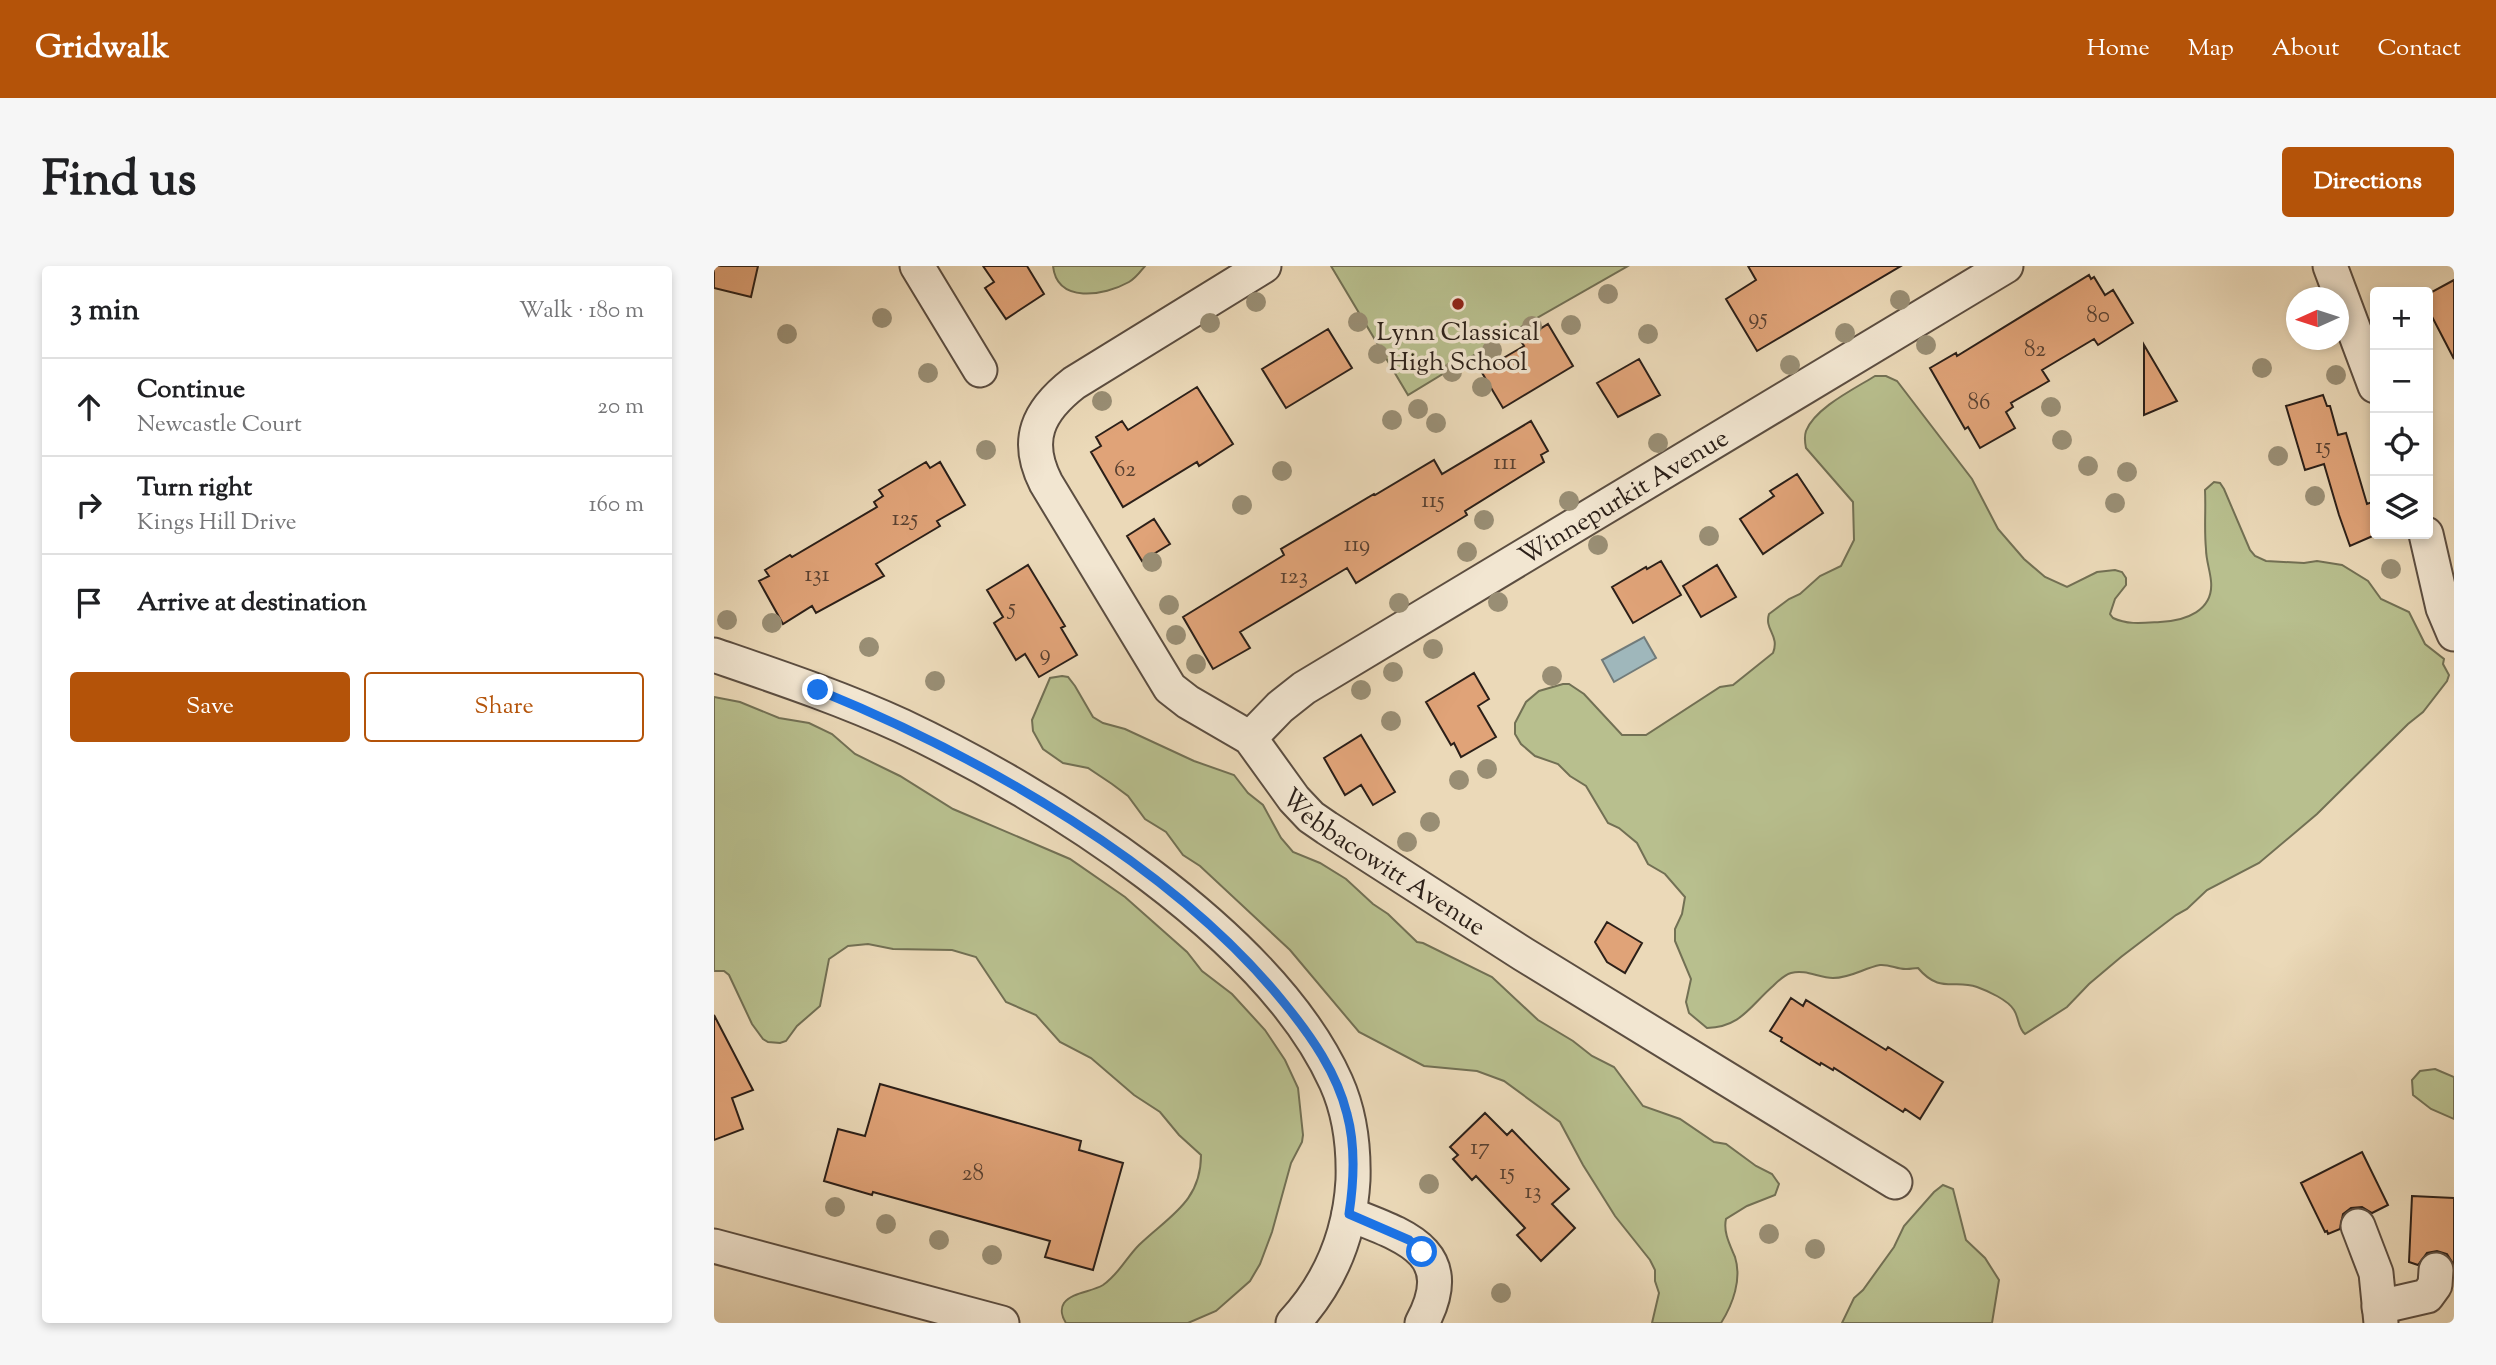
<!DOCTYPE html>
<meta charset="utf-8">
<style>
:root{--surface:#fff;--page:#f6f6f6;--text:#202124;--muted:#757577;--line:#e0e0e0;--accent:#b45309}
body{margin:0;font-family:"Sorts Mill Goudy",serif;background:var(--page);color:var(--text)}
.controls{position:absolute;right:21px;top:21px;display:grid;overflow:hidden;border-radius:7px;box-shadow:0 4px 10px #0003}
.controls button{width:63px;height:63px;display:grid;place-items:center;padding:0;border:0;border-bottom:2px solid var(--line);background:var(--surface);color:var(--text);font:35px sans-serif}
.compass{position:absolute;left:1572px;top:21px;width:63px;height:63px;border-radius:50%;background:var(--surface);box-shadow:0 4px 10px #0003;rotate:267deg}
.stop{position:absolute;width:21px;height:21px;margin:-16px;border:5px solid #1a73e8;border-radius:50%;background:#fff}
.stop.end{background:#1a73e8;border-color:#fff;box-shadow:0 2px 7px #0008}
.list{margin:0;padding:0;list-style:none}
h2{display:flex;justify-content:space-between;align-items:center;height:91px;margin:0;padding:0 28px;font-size:30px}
h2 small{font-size:23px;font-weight:400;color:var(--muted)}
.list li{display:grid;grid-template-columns:46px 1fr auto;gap:21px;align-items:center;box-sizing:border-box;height:98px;padding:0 28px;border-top:2px solid var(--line)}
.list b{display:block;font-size:26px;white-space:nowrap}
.list p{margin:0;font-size:23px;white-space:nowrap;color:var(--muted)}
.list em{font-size:23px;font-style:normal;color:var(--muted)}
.actions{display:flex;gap:14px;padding:21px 28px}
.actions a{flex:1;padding:16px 0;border:2px solid var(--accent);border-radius:7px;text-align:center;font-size:24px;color:var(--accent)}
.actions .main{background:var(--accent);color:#fff}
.icon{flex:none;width:38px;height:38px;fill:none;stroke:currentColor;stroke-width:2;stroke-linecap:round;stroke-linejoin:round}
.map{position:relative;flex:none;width:1740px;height:1057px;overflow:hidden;border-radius:7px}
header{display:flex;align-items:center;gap:42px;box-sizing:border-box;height:98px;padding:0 35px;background:var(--accent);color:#fff}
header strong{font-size:33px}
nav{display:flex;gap:38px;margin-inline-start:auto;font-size:24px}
.intro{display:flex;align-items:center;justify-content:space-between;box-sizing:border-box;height:168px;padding:0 42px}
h1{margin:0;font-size:49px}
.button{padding:18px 32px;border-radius:7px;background:var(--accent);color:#fff;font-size:24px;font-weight:700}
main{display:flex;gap:42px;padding:0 42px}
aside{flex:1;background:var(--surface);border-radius:7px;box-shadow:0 4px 10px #0003}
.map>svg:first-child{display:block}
</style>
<header>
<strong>Gridwalk</strong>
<nav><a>Home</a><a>Map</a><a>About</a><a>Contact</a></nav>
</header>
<div class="intro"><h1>Find us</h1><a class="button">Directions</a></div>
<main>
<aside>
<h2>3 min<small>Walk · 180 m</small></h2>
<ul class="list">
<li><svg class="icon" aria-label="ahead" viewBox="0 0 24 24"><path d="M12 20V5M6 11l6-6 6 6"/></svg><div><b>Continue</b><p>Newcastle Court</p></div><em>20 m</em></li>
<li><svg class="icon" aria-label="right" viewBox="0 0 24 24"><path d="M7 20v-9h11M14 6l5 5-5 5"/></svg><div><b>Turn right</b><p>Kings Hill Drive</p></div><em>160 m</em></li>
<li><svg class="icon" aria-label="arrive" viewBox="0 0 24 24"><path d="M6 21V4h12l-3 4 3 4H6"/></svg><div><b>Arrive at destination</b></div></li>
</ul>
<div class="actions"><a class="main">Save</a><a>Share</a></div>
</aside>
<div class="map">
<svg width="1740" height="1057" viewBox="0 0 1740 1057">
<rect width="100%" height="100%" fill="#ebd9b8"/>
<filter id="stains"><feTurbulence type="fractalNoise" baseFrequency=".00286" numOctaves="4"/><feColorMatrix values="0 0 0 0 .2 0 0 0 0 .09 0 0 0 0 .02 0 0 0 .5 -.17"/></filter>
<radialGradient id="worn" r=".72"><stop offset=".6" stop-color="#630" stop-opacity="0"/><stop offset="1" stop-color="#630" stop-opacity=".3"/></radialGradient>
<path fill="#b8bf8e" stroke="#727054" stroke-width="2" d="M339,0H431C426,6 422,12 415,16C390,30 343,38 339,0Z
M617,0H914L793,69L694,129Z
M1161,110H1172L1183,115L1258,213L1284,263L1310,293L1331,311L1353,321L1383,306L1401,304L1408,306L1412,312V319L1401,333L1396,348L1399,352C1414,359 1429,357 1446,356C1471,355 1500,345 1497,315C1496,304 1492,294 1492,283C1490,263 1492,244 1491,224L1500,216L1506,217L1510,223L1536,284L1541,290L1552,295L1590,297L1603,295L1628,299L1654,315L1667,333L1695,346L1711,378L1730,393L1729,398L1735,409L1733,415L1709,446L1694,458L1603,548L1545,597L1493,624L1473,643L1462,649L1407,691L1375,718L1353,741L1311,768C1304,762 1305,752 1300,744C1294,734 1274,725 1263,721C1240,713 1226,728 1204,702C1200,702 1197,703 1193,703C1184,704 1176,698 1166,699C1150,702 1137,712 1119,712C1105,712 1092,703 1077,707C1070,709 1064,715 1059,720C1036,740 1027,761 993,762L975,747L972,736L977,713L961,675V663L968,648L971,631L951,608L934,598L923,577L905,562L894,557L872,520L856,510L844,498L821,490L807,478L801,468V457L812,436L825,425L849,418H855L870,428L908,469H932L1006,421L1019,419L1059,387C1066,369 1050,364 1055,348L1075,333L1086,328L1106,310L1127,300L1140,274L1139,236L1092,182C1091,177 1090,171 1092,165C1101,142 1140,123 1161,110Z
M348,410L354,411L361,420L379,451L389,457L411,463L480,495L520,509L534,527L549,539L567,572L579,586L606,597L632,613L659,638L674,648L703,676L709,677L778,711L824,754L859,775L878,790L900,801L929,840L966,853L1000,876L1012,878L1042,900L1058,908L1065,918L1061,929L1033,940L1012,953C1009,966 1016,979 1021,991C1028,1013 1019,1038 1007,1057H938L945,1027L941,1015V1004L936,994L901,950L869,899L846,856L790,815L763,805L710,800L645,766L576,684L486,600L469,589L452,566L431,553L414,530L398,518L374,502L349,497L329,483L319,465L318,454L336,412Z
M0,431L26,436L65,452L95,457L118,468L141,488L186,510L239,543L356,593L411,631L473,686L488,705L518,728L551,764L571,794L584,822L589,869L588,876L577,897L558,966L546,998L536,1015L502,1045L474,1057H352C348,1051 346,1043 350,1037C358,1026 378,1026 389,1019C405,1008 412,992 425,979C455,950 487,936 487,889L465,869L446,846L420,829L377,792L346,776L322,749L292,736L262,691L238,684L179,683L154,678L134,680L115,693L106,740L83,760L72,775L66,777L54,776L49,773L38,758L15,709L10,705H0Z
M1721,803L1740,811V853L1717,843L1699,829L1698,814L1706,805Z
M1229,919L1239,923L1252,974L1271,992L1285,1014L1278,1057H1128L1140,1032L1149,1024L1180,981L1190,960L1220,926Z"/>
<path fill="#9fb7bb" stroke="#717b7a" stroke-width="2" d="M930,371L942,392L900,416L888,394Z"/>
<path fill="#e0a378" stroke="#2c2019" stroke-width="2" d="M0,0H44L37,31L0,22Z
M269,0H313L330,28L292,53L271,22L280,16Z
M1034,0H1187L1043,85L1012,33L1042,14Z
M1375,9L1377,13L1380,11L1391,29L1399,24L1419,57L1384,79L1380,73L1328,104L1335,115L1297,137L1299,141L1292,146L1301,162L1266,182L1254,161L1251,163L1216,102L1242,87L1243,90Z
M1740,14V93L1714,43V28Z
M834,58L859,100L789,142L767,105L810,80L807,75Z
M614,63L638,102L572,142L548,103Z
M1430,79L1463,135L1430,149Z
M925,93L946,129L904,151L883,117Z
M483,121L519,178L485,200L483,196L409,241L377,186L387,180L382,171L408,155L414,164Z
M1609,129L1613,140H1616L1624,169L1632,167L1653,238L1661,235V269L1636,280L1625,249L1610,198L1591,204L1572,140Z
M817,155L834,185L827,189L830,196L751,245L753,249L642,317L633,302L526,366L536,382L499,403L469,351L570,289L567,283L660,228L661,229L720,194L728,208Z
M212,196L216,202L226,196L251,239L223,255L226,260L162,298L170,310L102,347L98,340L69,358L45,315L55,310L51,304L76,289L78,291L163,241L160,236L169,230L165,224Z
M1083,208L1109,247L1049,288L1026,253L1060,230L1056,225Z
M440,253L456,278L428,295L413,270Z
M947,295L967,329L919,357L898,321L932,301L933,303Z
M314,299L351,360L347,362L363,389L325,411L311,388L302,394L280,357L289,351L273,324Z
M1003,299L1022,331L987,351L969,320Z
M760,407L775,433L764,440L782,471L747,491L740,477L737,479L712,436Z
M647,469L681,526L659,539L647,519L631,529L610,492Z
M893,656L928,677L911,707L893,696L881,676Z
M1077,732L1089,740L1092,734L1172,784L1174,781L1229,816L1206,853L1191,843L1189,846L1120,802L1119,804L1107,797L1106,799L1067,775L1068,772L1056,765Z
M0,749L39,824L18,832L29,863L0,874Z
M166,818L367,875L365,884L409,897L379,1004L331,991L336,975L159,926L158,929L110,915L124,863L151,870Z
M771,847L793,869L798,864L855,923L838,938L861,962L827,995L803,969L811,962L762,910L758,914L739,893L744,889L736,881Z
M1648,886L1674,939L1658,947L1648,941L1637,942L1629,948L1626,963L1614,968L1613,965L1611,966L1587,917Z
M1698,930L1740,932V999L1733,988L1723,985L1713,987L1704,999L1695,996Z"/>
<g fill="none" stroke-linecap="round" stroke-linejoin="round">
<defs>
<g id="minor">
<path d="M203,0L266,104"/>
<path id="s1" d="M550,0L360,117C324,145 310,174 332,217L456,422L474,436L536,472L580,533L597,551L613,562L809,688L1181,916"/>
<path d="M1616,0L1661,120"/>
<path d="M1712,268L1729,342L1740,368"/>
<path d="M0,389C64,411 127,432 188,460C332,528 555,667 622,816C636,847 640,880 639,914C636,968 616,1017 579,1057"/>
<path id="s2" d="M536,472L566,441L590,422L1292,0"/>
<path d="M635,948C691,970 746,986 708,1057"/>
<path d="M1644,960L1662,1007L1667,1057"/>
<path d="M0,980L288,1057"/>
<path d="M1665,1041L1713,1030L1721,1019L1722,1004"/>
</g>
</defs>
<use href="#minor" stroke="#5c4e41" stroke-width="37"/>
<use href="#minor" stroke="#f2e6d1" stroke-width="33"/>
</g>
<g fill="#998e74">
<circle cx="894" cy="28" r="10"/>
<circle cx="1186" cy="34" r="10"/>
<circle cx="542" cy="36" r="10"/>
<circle cx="168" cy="52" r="10"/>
<circle cx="644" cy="56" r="10"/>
<circle cx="496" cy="57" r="10"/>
<circle cx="857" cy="59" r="10"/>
<circle cx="818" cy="60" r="10"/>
<circle cx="1131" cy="67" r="10"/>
<circle cx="73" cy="68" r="10"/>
<circle cx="934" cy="68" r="10"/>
<circle cx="1212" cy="79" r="10"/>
<circle cx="778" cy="84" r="10"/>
<circle cx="664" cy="88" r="10"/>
<circle cx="1076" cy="99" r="10"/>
<circle cx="1548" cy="102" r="10"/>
<circle cx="738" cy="106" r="10"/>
<circle cx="214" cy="107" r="10"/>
<circle cx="1622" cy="109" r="10"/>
<circle cx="768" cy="121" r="10"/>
<circle cx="388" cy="135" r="10"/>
<circle cx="1337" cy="141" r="10"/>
<circle cx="704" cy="143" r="10"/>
<circle cx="678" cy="154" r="10"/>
<circle cx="722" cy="157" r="10"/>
<circle cx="1348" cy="174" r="10"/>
<circle cx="944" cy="177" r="10"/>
<circle cx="272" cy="184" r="10"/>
<circle cx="1564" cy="190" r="10"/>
<circle cx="1374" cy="200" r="10"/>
<circle cx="568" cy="205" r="10"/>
<circle cx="1413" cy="206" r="10"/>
<circle cx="1601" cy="230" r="10"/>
<circle cx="855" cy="235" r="10"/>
<circle cx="1401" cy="237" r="10"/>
<circle cx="528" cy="239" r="10"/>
<circle cx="770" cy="254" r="10"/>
<circle cx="995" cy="270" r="10"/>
<circle cx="884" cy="279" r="10"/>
<circle cx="753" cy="286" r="10"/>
<circle cx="438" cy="296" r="10"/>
<circle cx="1677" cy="303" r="10"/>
<circle cx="784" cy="336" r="10"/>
<circle cx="685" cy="337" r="10"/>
<circle cx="455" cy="339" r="10"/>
<circle cx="13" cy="354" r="10"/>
<circle cx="58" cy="357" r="10"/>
<circle cx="462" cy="369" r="10"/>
<circle cx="155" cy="381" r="10"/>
<circle cx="719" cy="383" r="10"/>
<circle cx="482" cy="398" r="10"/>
<circle cx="679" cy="406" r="10"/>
<circle cx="838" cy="410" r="10"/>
<circle cx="221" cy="415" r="10"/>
<circle cx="647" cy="424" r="10"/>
<circle cx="677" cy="455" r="10"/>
<circle cx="773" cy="503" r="10"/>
<circle cx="745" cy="514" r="10"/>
<circle cx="716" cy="556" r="10"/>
<circle cx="693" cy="576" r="10"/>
<circle cx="715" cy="918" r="10"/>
<circle cx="121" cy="941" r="10"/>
<circle cx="172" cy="958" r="10"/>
<circle cx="1055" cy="968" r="10"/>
<circle cx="225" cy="974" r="10"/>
<circle cx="1101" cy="983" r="10"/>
<circle cx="278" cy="989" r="10"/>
<circle cx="787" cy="1027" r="10"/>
</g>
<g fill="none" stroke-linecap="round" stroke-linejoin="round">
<path stroke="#1a73e8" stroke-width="9" d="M104,424C268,491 459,599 571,738C597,770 623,807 633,848C642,881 640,915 635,948L695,974L708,986"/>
</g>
<circle fill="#8f2418" stroke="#f2e6d1" stroke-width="2.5" cx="744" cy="38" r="7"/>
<g text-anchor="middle" stroke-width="7" stroke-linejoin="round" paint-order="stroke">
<g font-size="23" fill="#594131">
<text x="1384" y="56">80</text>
<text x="1044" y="58">95</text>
<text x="1321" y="90">82</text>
<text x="1265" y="143">86</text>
<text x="1609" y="187">15</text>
<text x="791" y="203">111</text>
<text x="411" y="210">62</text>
<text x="719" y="241">115</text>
<text x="191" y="259">125</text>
<text x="643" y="285">119</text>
<text x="103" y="315">131</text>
<text x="580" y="317">123</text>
<text x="298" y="348">5</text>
<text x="331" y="394">9</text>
<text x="766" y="888">17</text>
<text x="793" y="913">15</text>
<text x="259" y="914">28</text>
<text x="819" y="932">13</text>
</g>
<g font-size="26" fill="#2c2019" stroke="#f2e6d1">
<text x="744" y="74">Lynn Classical<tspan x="744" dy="30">High School</tspan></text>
</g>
<g font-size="26" fill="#2c2019" stroke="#f2e6d1">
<text dy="9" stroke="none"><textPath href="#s2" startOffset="446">Winnepurkit Avenue</textPath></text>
<text dy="9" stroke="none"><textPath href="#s1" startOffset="858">Webbacowitt Avenue</textPath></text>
</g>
</g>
<rect width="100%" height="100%" filter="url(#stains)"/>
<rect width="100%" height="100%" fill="url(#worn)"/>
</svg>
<div class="controls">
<button>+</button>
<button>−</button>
<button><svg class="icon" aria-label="locate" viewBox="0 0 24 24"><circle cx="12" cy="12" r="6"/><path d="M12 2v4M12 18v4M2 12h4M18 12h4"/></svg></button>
<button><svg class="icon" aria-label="layers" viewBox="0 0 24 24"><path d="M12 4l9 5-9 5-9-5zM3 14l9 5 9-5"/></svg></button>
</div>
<svg class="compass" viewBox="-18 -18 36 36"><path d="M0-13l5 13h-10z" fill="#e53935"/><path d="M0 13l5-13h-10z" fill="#757577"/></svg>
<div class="stop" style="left:708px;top:986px"></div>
<div class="stop end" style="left:104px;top:424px"></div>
</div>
</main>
